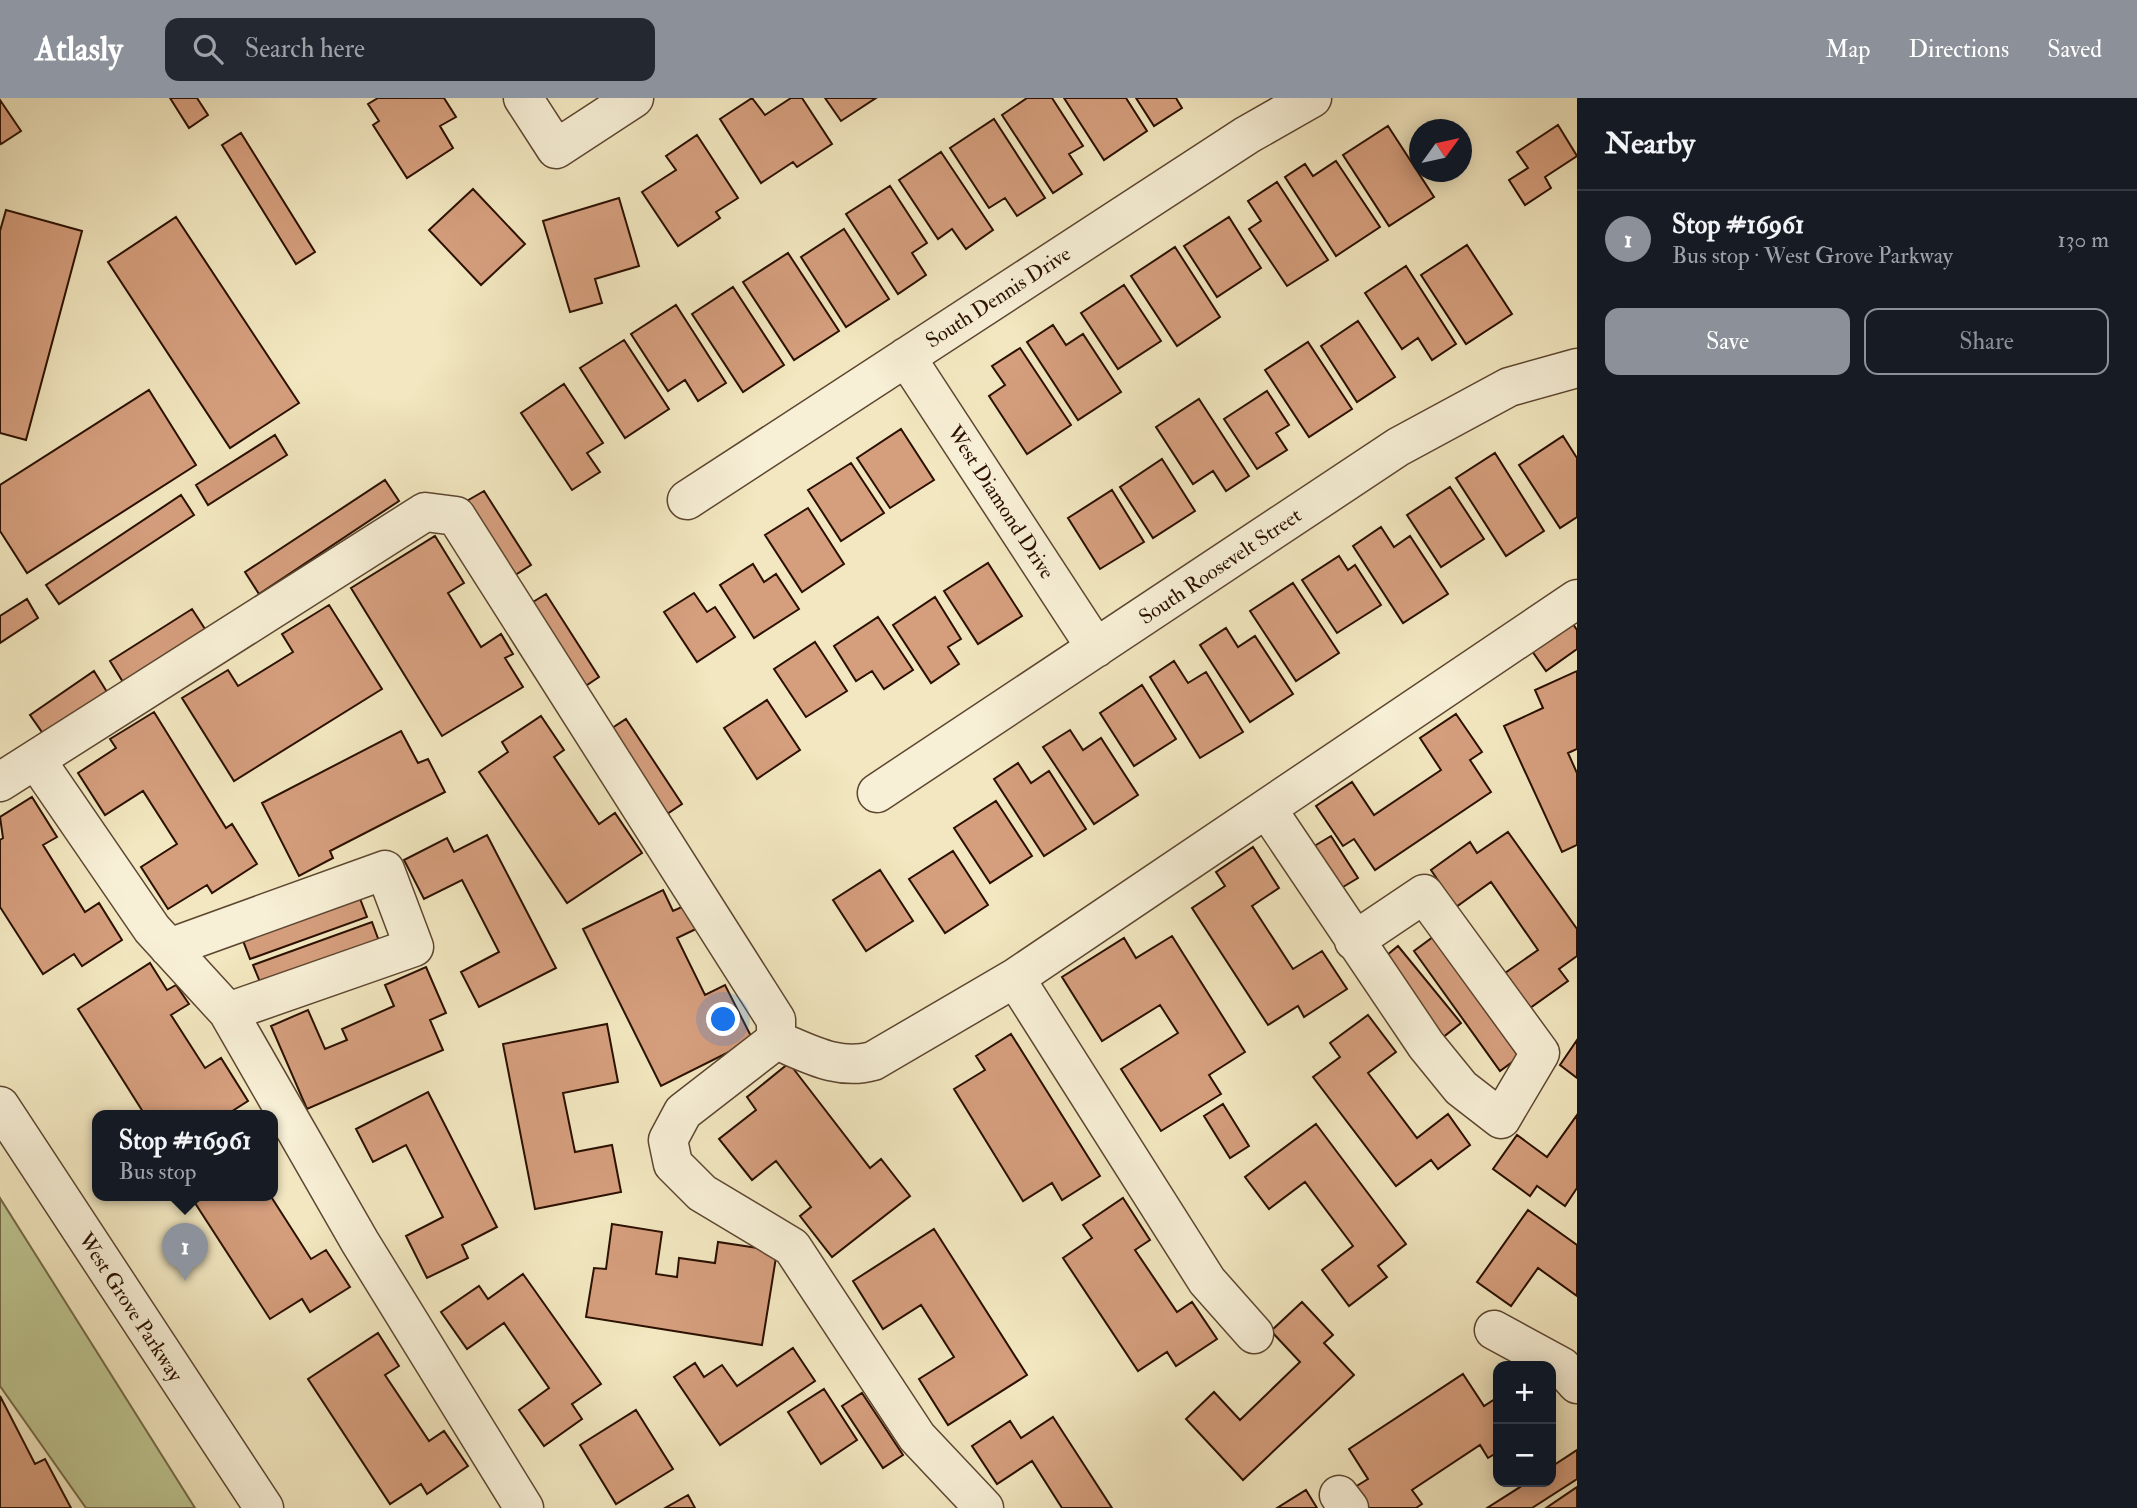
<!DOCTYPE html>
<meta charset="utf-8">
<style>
:root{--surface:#171b24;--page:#242831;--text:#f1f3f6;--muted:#9ea1a6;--line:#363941;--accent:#8c9099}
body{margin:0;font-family:"IM FELL Double Pica",serif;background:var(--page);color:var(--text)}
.controls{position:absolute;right:21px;bottom:21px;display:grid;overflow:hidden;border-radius:14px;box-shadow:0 4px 18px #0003}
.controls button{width:63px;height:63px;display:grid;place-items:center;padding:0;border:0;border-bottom:2px solid var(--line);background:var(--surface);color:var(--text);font:35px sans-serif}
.compass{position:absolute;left:1409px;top:21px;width:63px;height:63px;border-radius:50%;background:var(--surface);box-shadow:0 4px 18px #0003;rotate:57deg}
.you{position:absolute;left:724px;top:922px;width:24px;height:24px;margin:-18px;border:5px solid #fff;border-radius:50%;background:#1a73e8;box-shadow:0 0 0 10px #1a73e833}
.badge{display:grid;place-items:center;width:46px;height:46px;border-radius:50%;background:var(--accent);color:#fff;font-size:23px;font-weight:700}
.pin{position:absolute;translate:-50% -58px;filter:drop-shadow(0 2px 4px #0008)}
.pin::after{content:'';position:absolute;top:37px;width:24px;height:21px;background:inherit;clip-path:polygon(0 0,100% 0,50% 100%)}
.popup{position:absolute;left:92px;top:1012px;width:186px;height:91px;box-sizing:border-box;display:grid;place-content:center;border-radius:14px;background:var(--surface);filter:drop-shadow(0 2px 5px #0005);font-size:23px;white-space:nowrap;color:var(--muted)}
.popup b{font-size:26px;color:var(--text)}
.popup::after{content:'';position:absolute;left:50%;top:100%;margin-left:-14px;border:14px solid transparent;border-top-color:var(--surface)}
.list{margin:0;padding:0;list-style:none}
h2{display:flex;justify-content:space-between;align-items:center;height:91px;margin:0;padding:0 28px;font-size:30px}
h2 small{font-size:23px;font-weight:400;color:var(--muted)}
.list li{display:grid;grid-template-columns:46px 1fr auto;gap:21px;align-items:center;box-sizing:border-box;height:98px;padding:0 28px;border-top:2px solid var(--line)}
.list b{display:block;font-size:26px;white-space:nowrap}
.list p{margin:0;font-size:23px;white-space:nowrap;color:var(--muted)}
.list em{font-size:23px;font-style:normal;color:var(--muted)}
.actions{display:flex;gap:14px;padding:21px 28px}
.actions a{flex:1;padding:16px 0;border:2px solid var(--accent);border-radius:14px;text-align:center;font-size:24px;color:var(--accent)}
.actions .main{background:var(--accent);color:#fff}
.icon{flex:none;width:38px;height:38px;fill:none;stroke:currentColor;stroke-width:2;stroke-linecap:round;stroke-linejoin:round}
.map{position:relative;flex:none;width:1577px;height:1410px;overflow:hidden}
header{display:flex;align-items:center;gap:42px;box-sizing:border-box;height:98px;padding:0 35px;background:var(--accent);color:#fff}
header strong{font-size:33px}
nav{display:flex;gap:38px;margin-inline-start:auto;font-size:24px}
.search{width:490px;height:63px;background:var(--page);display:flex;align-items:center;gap:18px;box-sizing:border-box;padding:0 24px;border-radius:14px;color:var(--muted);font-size:26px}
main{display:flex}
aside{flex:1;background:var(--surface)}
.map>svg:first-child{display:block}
</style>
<header>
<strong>Atlasly</strong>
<div class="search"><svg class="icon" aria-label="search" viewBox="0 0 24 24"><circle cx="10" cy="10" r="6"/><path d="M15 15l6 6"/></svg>Search here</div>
<nav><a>Map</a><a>Directions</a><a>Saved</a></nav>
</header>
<main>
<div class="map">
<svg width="1577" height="1410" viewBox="0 0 1577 1410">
<rect width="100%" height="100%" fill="#f2e7c0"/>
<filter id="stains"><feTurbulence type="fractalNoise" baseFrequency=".00286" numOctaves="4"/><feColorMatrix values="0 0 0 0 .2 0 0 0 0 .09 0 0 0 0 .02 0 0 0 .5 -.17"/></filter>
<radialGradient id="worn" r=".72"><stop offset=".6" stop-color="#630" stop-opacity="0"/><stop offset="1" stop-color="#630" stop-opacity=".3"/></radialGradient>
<path fill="#bdc591" stroke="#746a48" stroke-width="2" d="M0,1100L195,1410H86L0,1288Z"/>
<path fill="#d59e7d" stroke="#2b1000" stroke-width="2" d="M170,0H197L208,17L189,30Z
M378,0H444L456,19L440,28L453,50L407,80L373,27L379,23L368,6Z
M752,0L765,17L791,0H802L832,46L797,69L793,64L761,85L720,21Z
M825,0H876L841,23Z
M1027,0H1052L1083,48L1069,56L1082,76L1053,95L1002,17Z
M1064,0H1126L1147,33L1104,62Z
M1136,0H1176L1182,10L1154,28Z
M0,2L21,33L1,46L0,44Z
M994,21L1045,100L1017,118L1005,100L989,110L950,50Z
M1558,27L1577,58L1545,79L1551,90L1525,107L1509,82L1528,70L1517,54Z
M1388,28L1434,99L1389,128L1343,57Z
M241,35L315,154L296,166L222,47Z
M697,37L738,100L716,114L720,120L678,148L642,94L676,72L666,58Z
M941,54L993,132L966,151L952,131L938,141L899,82Z
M1336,63L1380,129L1336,158L1285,79L1305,66L1313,78Z
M1277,84L1328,162L1287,188L1249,131L1261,123L1248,103Z
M890,88L927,145L912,155L926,177L898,196L846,116Z
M473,91L525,146L481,187L429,132Z
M619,100L639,168L595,181L602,205L570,214L543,123Z
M6,112L82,133L26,342L0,335V133Z
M176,119L299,305L230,350L108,164Z
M1229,119L1261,170L1217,199L1184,148Z
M844,131L889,201L846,229L801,159Z
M1467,147L1512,216L1466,246L1421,177Z
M1175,149L1220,219L1177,248L1131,178Z
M788,155L839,233L794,262L743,184Z
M1406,168L1456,246L1432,262L1418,240L1402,251L1365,195Z
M1124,187L1161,243L1118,271L1081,215Z
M733,189L784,267L743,294L692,216Z
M676,207L726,285L698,303L685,282L668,293L631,236Z
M1358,223L1395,279L1357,304L1321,248Z
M1053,227L1066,247L1083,236L1121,294L1078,322L1027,244Z
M624,242L669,311L625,340L580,270Z
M1308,244L1352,311L1309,339L1265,272Z
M1020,250L1071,327L1027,356L989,298L1005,287L992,268Z
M564,286L603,345L587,355L600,374L572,392L521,315Z
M149,292L196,367L27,475L0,433V387Z
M1267,293L1289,327L1276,335L1287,352L1257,371L1224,321Z
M1199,301L1249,378L1226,393L1213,373L1193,386L1156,329Z
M901,331L934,382L890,410L857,360Z
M275,337L287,357L208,407L196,387Z
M1563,338L1577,360V419L1560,430L1519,367Z
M1495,355L1544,433L1506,458L1456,380Z
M1162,361L1195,413L1153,440L1120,389Z
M851,365L884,415L841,443L808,392Z
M385,382L399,403L259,496L245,474Z
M1450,389L1484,441L1441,469L1407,417Z
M1112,392L1144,444L1100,471L1068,420Z
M484,393L531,467L512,479L465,404Z
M181,397L194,417L59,506L46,487Z
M808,410L844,466L802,494L765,437Z
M1381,429L1394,449L1410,438L1448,496L1403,525L1353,448Z
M435,438L464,485L448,495L481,549L501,536L513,556L505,560L523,589L442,638L351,490Z
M1339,458L1348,472L1355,467L1381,507L1337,535L1302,482Z
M988,465L1022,518L978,546L944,493Z
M753,466L764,484L776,476L799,511L754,540L720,487Z
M1293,485L1339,555L1296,583L1250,513Z
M694,495L707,514L715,509L735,539L697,564L664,514Z
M546,496L599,579L581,591L528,507Z
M935,499L961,541L948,549L959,566L931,585L893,527Z
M27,501L38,520L0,545V518Z
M329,507L382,591L234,683L182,600L228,572L238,588L293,554L282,536Z
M192,511L205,531L123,584L110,563Z
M878,519L913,572L884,591L872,573L856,583L834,548Z
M1573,526L1577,532V551L1546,573L1532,553Z
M1226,530L1238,549L1255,538L1293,596L1250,624L1200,547Z
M815,544L847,593L806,619L774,571Z
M1174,563L1188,585L1206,574L1243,634L1200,660L1150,579Z
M94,573L107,594L44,637L30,617Z
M1577,573V651L1568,655L1577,675V747L1562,754L1504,628L1543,610L1535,592Z
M1142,587L1176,641L1134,668L1100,615Z
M767,602L800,652L757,681L724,630Z
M154,614L226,730L232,726L257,766L212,795L207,787L168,811L141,769L177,746L143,693L105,717L78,675L116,650L110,641Z
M1456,616L1482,654L1470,662L1491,694L1375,772L1354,741L1343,748L1316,708L1352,684L1374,717L1441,672L1420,640Z
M541,618L564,652L554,659L599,726L615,715L642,755L567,805L479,674L508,654L502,644Z
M626,621L682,706L661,720L606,634Z
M1070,632L1083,652L1101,640L1138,697L1094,726L1043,649Z
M401,633L418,665L428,661L445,694L330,753L333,760L299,778L262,705Z
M1018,665L1031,685L1049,673L1086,731L1044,758L994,681Z
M32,699L57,739L43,747L85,814L99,805L122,842L82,868L74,856L43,876L0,809V742L3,740L0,719Z
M996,703L1032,758L990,785L954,730Z
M1508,734L1577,831V858L1559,871L1568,883L1530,910L1505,875L1538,852L1491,784L1456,809L1431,772L1470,744L1477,755Z
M487,737L556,870L479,909L461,874L499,854L462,782L424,801L404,762L447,740L454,754Z
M1331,738L1358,780L1338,792L1311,750Z
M1253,749L1279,790L1252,808L1293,871L1322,853L1347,891L1304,919L1298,908L1268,927L1192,810L1225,788L1216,774Z
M953,753L988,807L945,835L909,781Z
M880,772L913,823L866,853L833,802Z
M663,792L673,813L684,808L696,831L677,840L705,897L725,887L753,942L661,988L583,831Z
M359,798L367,819L250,861L242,840Z
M372,824L380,846L262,889L253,867Z
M1172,838L1245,954L1209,977L1221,996L1161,1033L1121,971L1178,935L1160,907L1102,943L1062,879L1124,840L1136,860Z
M1433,839L1519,959L1500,973L1414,853Z
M1398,848L1461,925L1442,940L1380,863Z
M150,865L167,892L176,887L189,906L171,917L205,970L221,960L248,1003L226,1017H145L78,911Z
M426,869L446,915L430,922L443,952L307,1011L271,928L308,912L325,951L347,942L342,931L394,908L385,887Z
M1368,917L1396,954L1368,975L1417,1040L1448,1016L1470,1047L1438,1071L1431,1062L1396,1088L1313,979L1340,959L1330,945Z
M607,926L618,984L563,995L575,1054L612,1047L621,1094L535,1111L503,946Z
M1011,936L1100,1078L1062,1102L1052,1085L1023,1103L954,991L985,972L976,958Z
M1577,942V980L1560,967Z
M789,965L870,1070L881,1061L910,1098L832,1159L800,1118L811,1109L776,1063L752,1082L719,1041L756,1012L747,999Z
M428,994L497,1129L462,1147L468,1160L427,1180L406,1138L443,1119L406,1047L373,1064L356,1031Z
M1223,1006L1249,1048L1230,1060L1204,1018Z
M1577,1017V1090L1565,1108L1537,1088L1530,1098L1493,1071L1517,1037L1547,1059Z
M1316,1026L1406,1146L1378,1168L1387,1179L1349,1208L1322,1172L1353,1148L1305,1084L1269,1111L1245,1079Z
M207,1097H270L311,1161L326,1152L350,1189L310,1214L302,1201L270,1221L195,1105Z
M1123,1100L1150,1142L1135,1152L1177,1214L1192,1204L1217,1241L1176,1268L1167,1254L1138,1273L1063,1160L1092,1140L1083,1127Z
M1528,1112L1577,1147V1198L1538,1170L1511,1208L1477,1184Z
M612,1126L662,1134L656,1176L677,1179L679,1160L715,1165L718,1144L777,1153L762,1247L586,1219L594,1170L606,1171Z
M934,1131L1027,1277L948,1327L919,1281L954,1259L921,1207L883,1231L853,1183Z
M523,1176L601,1286L572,1306L582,1321L544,1348L519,1312L549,1290L504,1225L467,1251L441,1214L479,1188L488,1201Z
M1302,1204L1333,1237L1324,1245L1354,1277L1243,1382L1186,1321L1214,1294L1240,1322L1300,1264L1271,1233Z
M378,1235L399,1268L385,1277L429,1343L444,1333L468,1368L427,1396L421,1386L390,1406L308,1281Z
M793,1250L815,1283L720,1347L674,1279L695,1265L704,1279L722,1267L737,1288Z
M1463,1276L1484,1308L1498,1299V1354L1488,1360L1480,1347L1412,1392L1422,1406L1416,1410H1369L1355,1389L1368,1381L1349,1351Z
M824,1291L857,1342L821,1366L788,1314Z
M862,1295L903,1357L883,1370L842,1308Z
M0,1298L35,1366L45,1361L71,1410H0Z
M636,1312L673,1371L616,1406L580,1347Z
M1053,1319L1112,1410H1062L1032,1363L997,1386L972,1348L1010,1323L1021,1340Z
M1577,1352V1381L1532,1410H1487L1528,1384H1551V1369Z
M1577,1389V1410H1546Z
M1306,1392L1317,1410H1277Z
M688,1397L695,1410H665Z"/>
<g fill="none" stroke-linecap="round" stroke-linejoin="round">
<defs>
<path id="minor" d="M523,0L556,51L634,0
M906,259L1096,550
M687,402L1247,37L1312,0
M36,662L152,831L228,914L360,1144L524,1410
M0,684L425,414L456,418L776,922V942L683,1014L668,1042L673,1066L702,1095L792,1149L917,1339L984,1410
M877,695L1398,349L1509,289L1577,270
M1267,711L1426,947L1461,990L1501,1021L1540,955L1424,796L1354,843
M169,850L385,772L414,849L228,914
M1015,880L1207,1183L1254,1236
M776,942C808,955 838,973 873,963L1015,880L1577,501
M0,1008L264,1410
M1494,1232L1562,1269L1577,1286
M1339,1397L1349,1410"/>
</defs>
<use href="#minor" stroke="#5d4630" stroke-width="41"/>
<use href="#minor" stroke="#f7efd6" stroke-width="38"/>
</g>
<g text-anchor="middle" stroke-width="5" stroke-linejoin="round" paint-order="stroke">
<g font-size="21" fill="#2b1000" stroke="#f7efd6">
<text transform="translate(998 199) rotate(-33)" y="7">South Dennis Drive</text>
<text transform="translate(1001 404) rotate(57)" y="7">West Diamond Drive</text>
<text transform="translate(1220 468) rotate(-34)" y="7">South Roosevelt Street</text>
<text transform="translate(131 1209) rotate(57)" y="7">West Grove Parkway</text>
</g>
</g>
<rect width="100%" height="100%" filter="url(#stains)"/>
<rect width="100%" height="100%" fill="url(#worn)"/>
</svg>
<div class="controls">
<button>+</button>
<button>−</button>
</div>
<svg class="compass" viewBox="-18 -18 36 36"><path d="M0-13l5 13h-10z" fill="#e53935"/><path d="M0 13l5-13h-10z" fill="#9ea1a6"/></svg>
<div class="you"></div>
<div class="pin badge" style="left:185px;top:1183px">1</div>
<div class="popup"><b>Stop #16961</b>Bus stop</div>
</div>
<aside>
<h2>Nearby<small></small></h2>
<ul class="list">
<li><span class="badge">1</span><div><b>Stop #16961</b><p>Bus stop · West Grove Parkway</p></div><em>130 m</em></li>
</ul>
<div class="actions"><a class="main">Save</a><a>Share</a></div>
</aside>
</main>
